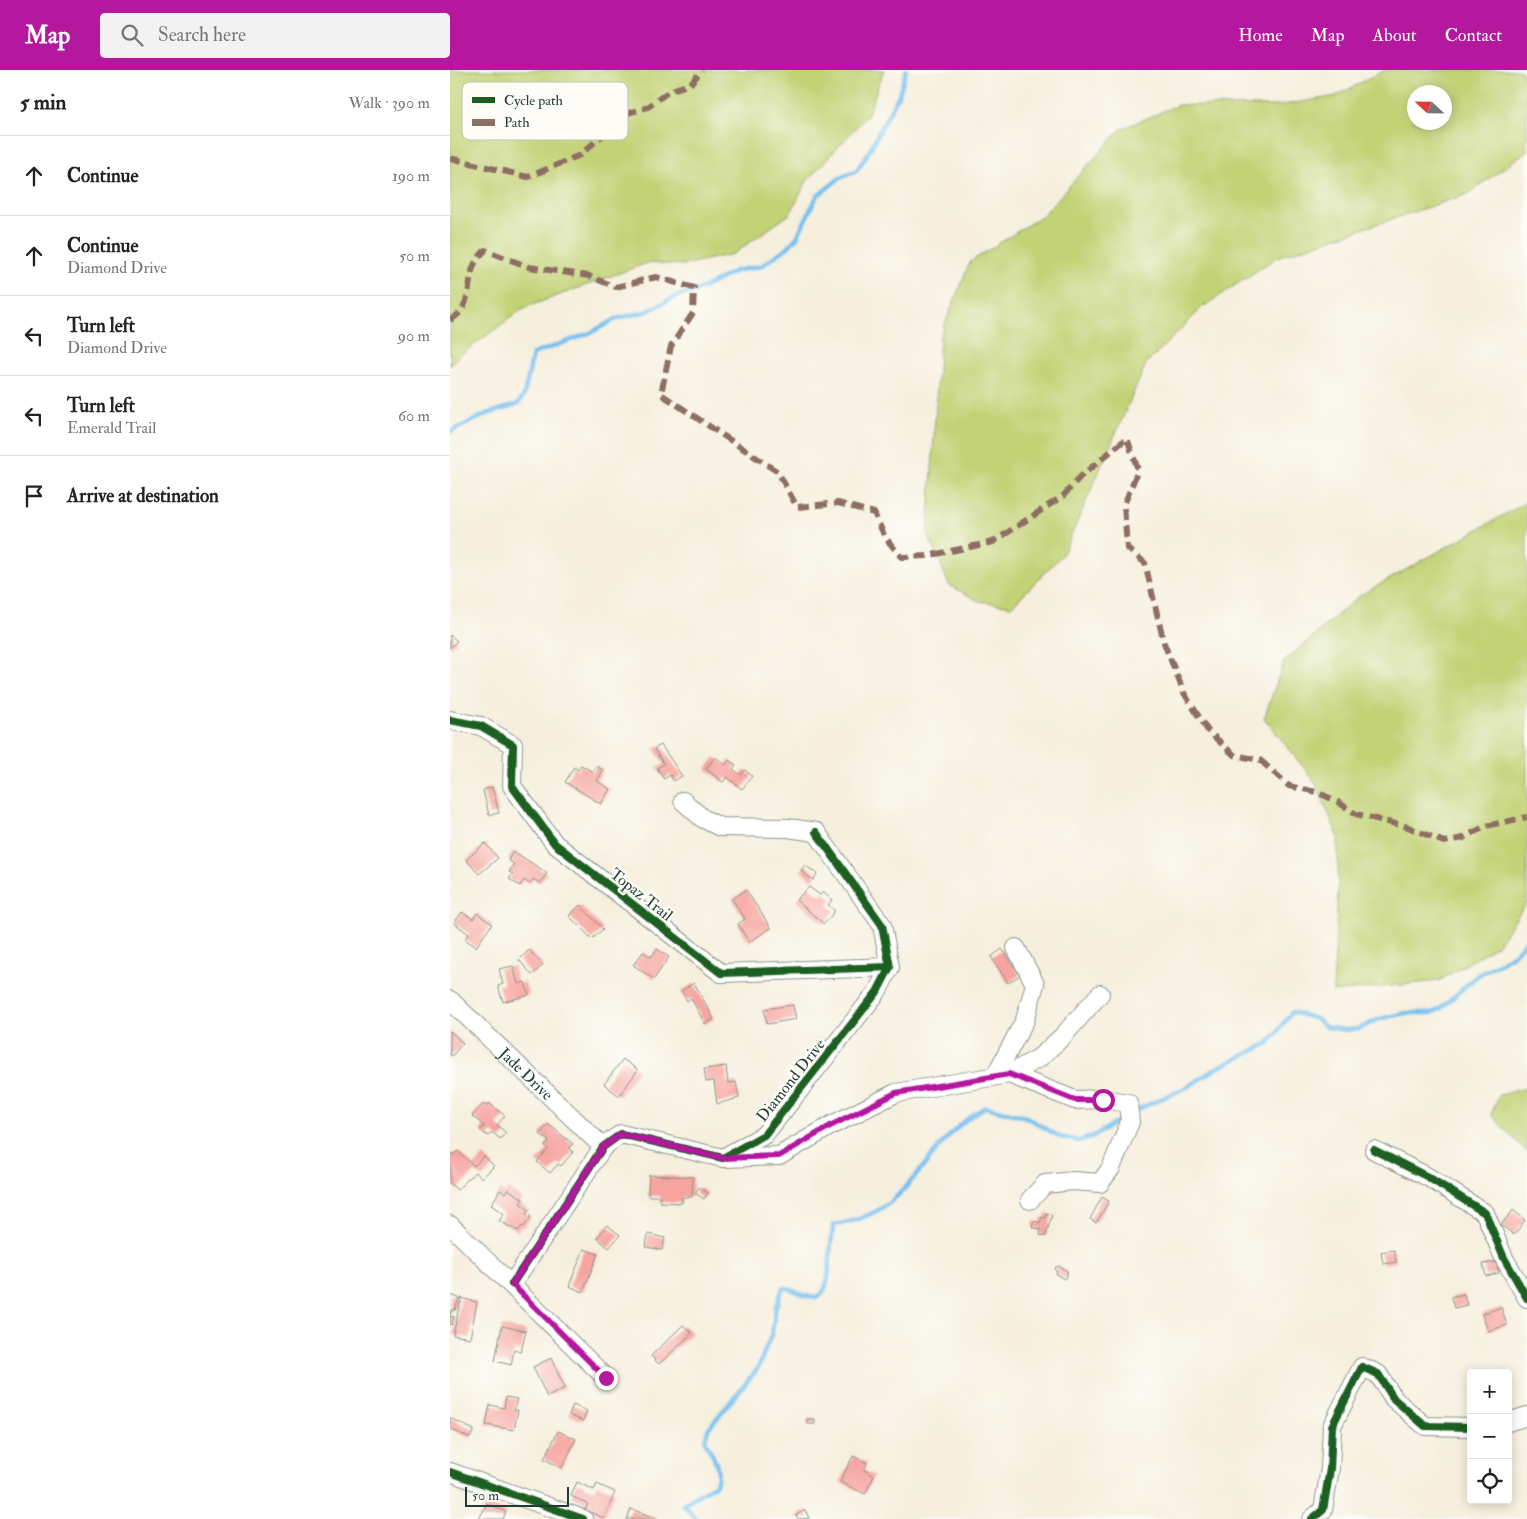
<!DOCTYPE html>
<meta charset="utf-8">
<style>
:root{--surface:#fff;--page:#f2f2f2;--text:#222;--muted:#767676;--line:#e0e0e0;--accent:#b5179e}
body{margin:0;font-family:"IM FELL Double Pica",serif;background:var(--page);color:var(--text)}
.controls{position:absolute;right:15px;bottom:15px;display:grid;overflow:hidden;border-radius:5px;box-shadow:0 2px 12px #0003}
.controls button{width:45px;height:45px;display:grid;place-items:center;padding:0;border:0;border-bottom:1px solid var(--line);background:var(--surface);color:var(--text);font:25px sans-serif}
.compass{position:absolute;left:957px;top:15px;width:45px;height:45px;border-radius:50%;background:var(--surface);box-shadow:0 2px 12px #0003;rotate:292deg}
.scale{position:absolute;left:15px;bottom:12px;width:104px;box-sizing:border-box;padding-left:5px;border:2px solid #1f3d34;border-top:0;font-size:14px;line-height:18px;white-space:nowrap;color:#1f3d34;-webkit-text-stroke:4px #fdfcf7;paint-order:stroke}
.stop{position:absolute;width:15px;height:15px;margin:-11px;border:4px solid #b5179e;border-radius:50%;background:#fff}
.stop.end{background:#b5179e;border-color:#fff;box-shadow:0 1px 5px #0008}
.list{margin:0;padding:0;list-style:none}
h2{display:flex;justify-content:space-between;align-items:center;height:65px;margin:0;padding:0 20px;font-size:21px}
h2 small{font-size:16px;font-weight:400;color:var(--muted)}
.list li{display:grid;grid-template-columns:32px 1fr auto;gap:15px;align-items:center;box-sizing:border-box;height:80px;padding:0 20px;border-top:1px solid var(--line)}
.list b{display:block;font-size:19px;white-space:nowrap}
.list p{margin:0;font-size:16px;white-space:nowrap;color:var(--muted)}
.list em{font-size:16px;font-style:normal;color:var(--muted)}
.icon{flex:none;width:28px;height:28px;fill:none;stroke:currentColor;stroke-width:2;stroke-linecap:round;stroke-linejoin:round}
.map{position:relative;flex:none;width:1077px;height:1449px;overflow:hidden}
header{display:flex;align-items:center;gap:30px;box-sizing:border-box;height:70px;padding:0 25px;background:var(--accent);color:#fff}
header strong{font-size:24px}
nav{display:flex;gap:28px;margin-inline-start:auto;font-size:18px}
.search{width:350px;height:45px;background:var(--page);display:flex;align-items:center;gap:12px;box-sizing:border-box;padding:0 18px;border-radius:5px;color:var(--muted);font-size:19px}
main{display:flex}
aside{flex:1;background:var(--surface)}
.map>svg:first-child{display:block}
</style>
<header>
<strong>Map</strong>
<div class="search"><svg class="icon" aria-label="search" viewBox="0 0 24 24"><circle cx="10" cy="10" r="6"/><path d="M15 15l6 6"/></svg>Search here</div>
<nav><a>Home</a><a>Map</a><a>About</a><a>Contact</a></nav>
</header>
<main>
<aside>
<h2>5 min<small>Walk · 390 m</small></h2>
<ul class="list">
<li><svg class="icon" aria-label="ahead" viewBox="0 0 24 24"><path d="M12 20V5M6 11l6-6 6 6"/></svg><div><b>Continue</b></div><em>190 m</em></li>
<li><svg class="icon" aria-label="ahead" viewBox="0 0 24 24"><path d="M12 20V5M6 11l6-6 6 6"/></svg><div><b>Continue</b><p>Diamond Drive</p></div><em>50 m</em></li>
<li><svg class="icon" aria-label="left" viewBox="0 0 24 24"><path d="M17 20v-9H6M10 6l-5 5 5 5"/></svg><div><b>Turn left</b><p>Diamond Drive</p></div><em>90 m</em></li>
<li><svg class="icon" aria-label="left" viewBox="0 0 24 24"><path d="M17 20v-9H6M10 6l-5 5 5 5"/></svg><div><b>Turn left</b><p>Emerald Trail</p></div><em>60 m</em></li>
<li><svg class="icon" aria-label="arrive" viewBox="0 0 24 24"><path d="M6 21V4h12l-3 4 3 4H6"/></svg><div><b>Arrive at destination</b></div></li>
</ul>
</aside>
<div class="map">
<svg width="1077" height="1449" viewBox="0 0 1077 1449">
<rect width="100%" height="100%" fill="#fdfcf7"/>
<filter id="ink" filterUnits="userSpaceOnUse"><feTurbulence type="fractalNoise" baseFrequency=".02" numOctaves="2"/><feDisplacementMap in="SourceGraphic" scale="10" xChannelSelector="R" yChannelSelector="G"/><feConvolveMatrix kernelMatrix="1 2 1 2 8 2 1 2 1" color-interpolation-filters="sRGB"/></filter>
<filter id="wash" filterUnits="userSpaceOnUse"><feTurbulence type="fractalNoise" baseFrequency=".0096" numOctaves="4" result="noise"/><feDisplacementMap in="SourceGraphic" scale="20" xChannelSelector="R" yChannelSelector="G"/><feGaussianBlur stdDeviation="1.12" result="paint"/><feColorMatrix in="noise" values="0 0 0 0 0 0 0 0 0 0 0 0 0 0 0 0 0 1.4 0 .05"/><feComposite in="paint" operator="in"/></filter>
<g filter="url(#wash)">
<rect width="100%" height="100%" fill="#f6efdd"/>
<path fill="#c2d275" stroke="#708854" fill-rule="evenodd" d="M0,0H434L418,44L357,111L340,144L283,184L233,195L197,193L74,238L9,286L0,296Z
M935,0H1070L1077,10V81L1018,124L827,187L753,237L696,294L613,484L562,536L529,531L499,515L478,464L490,266L520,192L593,145L671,59L728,35L827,36L886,26ZM994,22V52H964V22Z
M1077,432V833L1047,875L989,911L883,922L888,818V766L865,712L814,648L834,592L909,526Z
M1077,1018V1082L1041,1045L1049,1025Z"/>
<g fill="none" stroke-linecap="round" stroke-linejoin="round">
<path stroke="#76c0ef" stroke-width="4.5" d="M0,362L37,344L68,334L74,325L83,284L140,263L166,249L198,241L225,227L253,218L285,201L311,196L338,177L347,167L367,126L390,108L406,101L417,85L449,24L456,0
M684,1041L737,1017L767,998L819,973L842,942L866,949L876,957L895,960L909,959L929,949L955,943H982L990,939L1028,905L1063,885L1077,870
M246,1449L233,1434L266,1414C272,1397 262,1385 255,1371L258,1359L308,1298L322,1263L326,1236L333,1218C344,1217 354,1229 366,1227C384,1224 378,1170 384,1155C405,1152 431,1142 446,1127C478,1097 494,1060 535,1037L576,1047L610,1067L629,1071L644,1066L675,1047"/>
</g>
<g id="blocks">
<path fill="#f7a4a0" d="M0,565L7,571L0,578Z
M211,675L232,706L224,711L220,705L214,709L207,698L214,694L204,679Z
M265,687L276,695L279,690L286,695L283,699L291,705L295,700L302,706L292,719L277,707L273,712L256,699Z
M131,695L143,702L146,696L153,700L147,711L160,719L151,734L115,712L124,697L128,700Z
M42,717L49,743L39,745L33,720Z
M35,773L48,788L29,804L16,790Z
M63,781L97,803L90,813L83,809L80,814L74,810L70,816L59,809L63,804L59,802L64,794L58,790Z
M355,795L367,804L363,810L351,801Z
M359,817L370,825L373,822L382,830L378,835L385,841L374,854L346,830Z
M296,820L321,858L299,872L288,854L295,849L282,829Z
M130,835L153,859L142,869L119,846Z
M12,842L23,849L27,843L42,854L26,877L15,869L19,864L4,853Z
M207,879L219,887L204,909L183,895L193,882L201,887Z
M552,879L570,905L558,913L541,887Z
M79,880L93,895L82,905L69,890Z
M63,896L68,914L75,912L79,925L53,932L48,916L53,914L49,899Z
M244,913L264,949L255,954L241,928L237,931L231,921Z
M343,935L346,949L317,954L314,939Z
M0,961L13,973L2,986L0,985Z
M173,989L188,1000L169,1026L154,1014Z
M276,996L278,1013L286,1012L289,1028L267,1034L264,1011L256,1012L254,999Z
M34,1033L37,1036L39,1033L55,1046L47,1055L56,1063L50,1069L42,1062L38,1066L30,1060L34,1056L22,1046Z
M98,1054L123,1074L119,1078L123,1082L111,1096L108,1094L100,1103L87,1092L98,1079L95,1076L99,1071L90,1064Z
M8,1081L24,1096L34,1086L44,1096L32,1108L25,1102L7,1120L0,1113V1082L3,1085Z
M199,1105L243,1107L242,1127H232V1133L210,1132V1126H198Z
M249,1117L258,1123L254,1129L245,1123Z
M58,1119L73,1129L70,1133L79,1140L76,1144L81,1147L74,1157L72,1156L68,1161L49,1151L54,1144L41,1135L50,1120L55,1123Z
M652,1127L659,1131L646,1153L640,1149Z
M1063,1140L1075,1150L1064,1165L1051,1155Z
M596,1143L602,1145L596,1166L590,1165L591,1160L582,1157L584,1151L590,1153L592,1147L595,1148Z
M157,1155L170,1165L159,1178L147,1168Z
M198,1164L215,1168L212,1180L196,1177Z
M134,1179L148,1184L133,1222L119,1216Z
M944,1180L946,1192L933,1194L931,1182Z
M1046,1192L1049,1203L1036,1206L1033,1194Z
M608,1196L617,1201V1206L614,1209L607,1205L605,1198Z
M1014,1224L1017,1235L1004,1238L1001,1227Z
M0,1225L9,1228L5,1240H2L0,1245Z
M11,1228L27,1232L20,1268L3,1265Z
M1051,1237L1057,1255L1038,1261L1032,1244Z
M0,1246L4,1247L2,1255L0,1254Z
M233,1255L242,1263L209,1294L201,1286Z
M52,1256L76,1261L71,1282L64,1280L61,1295L45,1291Z
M101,1288L115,1318L97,1327L83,1297Z
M56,1327L67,1329L64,1340H68L64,1360L36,1355L40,1335L54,1338Z
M123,1335L137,1341L133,1351L119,1345Z
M0,1348L24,1360L20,1368L0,1359Z
M357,1349H365V1354H357Z
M108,1361L126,1369L112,1398L94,1389Z
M403,1386L417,1393L414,1400L424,1406L415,1424L390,1412Z
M127,1412L144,1420L147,1414L165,1422L154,1448L135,1440L138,1434L121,1426Z
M37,1433L56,1442L53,1449H29Z
M181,1439L208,1449H177Z
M355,1440L359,1448L348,1449L346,1445Z"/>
</g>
</g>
<g filter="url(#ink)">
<use href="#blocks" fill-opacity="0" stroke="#8a9688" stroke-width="1"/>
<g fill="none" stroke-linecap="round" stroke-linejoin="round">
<defs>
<g id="minor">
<path d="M0,650L31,656L63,675L62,716L105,774L271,903L440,897"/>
<path id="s1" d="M0,930L153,1077"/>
<path d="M559,1004L625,1030L653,1029L678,1033L680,1052L661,1098L650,1113L623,1111L595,1114L580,1130"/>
<path d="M545,1006L575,950L585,914L566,878"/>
<path d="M924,1080L978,1107L1035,1143L1054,1188L1077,1228"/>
<path d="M276,1088L329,1086L382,1055L446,1023L559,1004L589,988L612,967L650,924"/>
<path d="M0,1155L156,1308"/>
<path d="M62,1214L153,1077L171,1064L273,1088L314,1065L427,922L440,897L432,855L366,762L338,758L270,757L252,748L233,731"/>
<path d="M1058,1352L1077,1346"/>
<path d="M0,1402L133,1449"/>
<path d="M862,1449L873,1440L880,1399L882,1356L912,1297L928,1304L944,1329L975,1356L1021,1357"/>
</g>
</defs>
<use href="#minor" stroke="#8a9688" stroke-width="20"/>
<use href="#minor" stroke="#fff" stroke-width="18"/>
<path stroke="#8d6e63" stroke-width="6" stroke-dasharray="12 6" stroke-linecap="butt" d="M0,90L4,89L78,107L130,85L178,43L198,37L219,21L240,14L252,0
M0,250C23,239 16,212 25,193C28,188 32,184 35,180L79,197L139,206L166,217L206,207L244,218L243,243L221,276L211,324L328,402L347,437L388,433L424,443L435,467L451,487L477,486L543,472L613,426L630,407L677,368L688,400L674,435L677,478L695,493L714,573L734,623L758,661L784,685L810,690L839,716L867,722L888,732L906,744L958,757L994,772L1013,768L1036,756L1077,747"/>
<defs>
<path id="cycleway" d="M0,650L31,656L63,675L62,716L105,774L271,903L440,897
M924,1080L978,1107L1035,1143L1054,1188L1077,1228
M62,1214L153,1077L171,1064L273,1088L314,1065L427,922L440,897L432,855L366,762
M0,1402L133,1449
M862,1449L873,1440L880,1399L882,1356L912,1297L928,1304L944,1329L975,1356L1021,1357"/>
</defs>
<use href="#cycleway" stroke="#fdfcf7" stroke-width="11"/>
<use href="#cycleway" stroke="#1b5e20" stroke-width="8"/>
</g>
</g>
<g fill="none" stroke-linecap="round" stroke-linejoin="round" filter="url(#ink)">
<path stroke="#b5179e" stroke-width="6" d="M156,1308L62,1214L153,1077L171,1064L273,1088L329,1086L382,1055L446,1023L559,1004L625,1030H653"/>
</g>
<g text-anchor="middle" stroke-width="5" stroke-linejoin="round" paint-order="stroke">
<g font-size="16" fill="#1f3d34" stroke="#fdfcf7">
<text transform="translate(192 824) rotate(38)" y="6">Topaz Trail</text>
<text dy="6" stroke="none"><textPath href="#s1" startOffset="106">Jade Drive</textPath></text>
<text transform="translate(340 1010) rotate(-52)" y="6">Diamond Drive</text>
</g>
</g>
<rect x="12" y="12" width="166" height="58" rx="8" fill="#fdfcf7" stroke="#bac3bc" stroke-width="1"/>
<rect x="22" y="27" width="23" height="6" fill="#1b5e20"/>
<rect x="22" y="49" width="23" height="7" fill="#8d6e63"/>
<g font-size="14" fill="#1f3d34">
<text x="54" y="35">Cycle path</text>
<text x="54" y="57">Path</text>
</g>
</svg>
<div class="controls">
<button>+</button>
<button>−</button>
<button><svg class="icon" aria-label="locate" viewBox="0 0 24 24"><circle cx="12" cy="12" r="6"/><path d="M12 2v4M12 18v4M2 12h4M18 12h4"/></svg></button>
</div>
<svg class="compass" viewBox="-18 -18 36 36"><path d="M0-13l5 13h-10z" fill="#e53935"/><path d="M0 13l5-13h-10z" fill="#767676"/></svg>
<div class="scale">50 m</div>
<div class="stop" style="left:653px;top:1030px"></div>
<div class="stop end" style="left:156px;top:1308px"></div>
</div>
</main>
